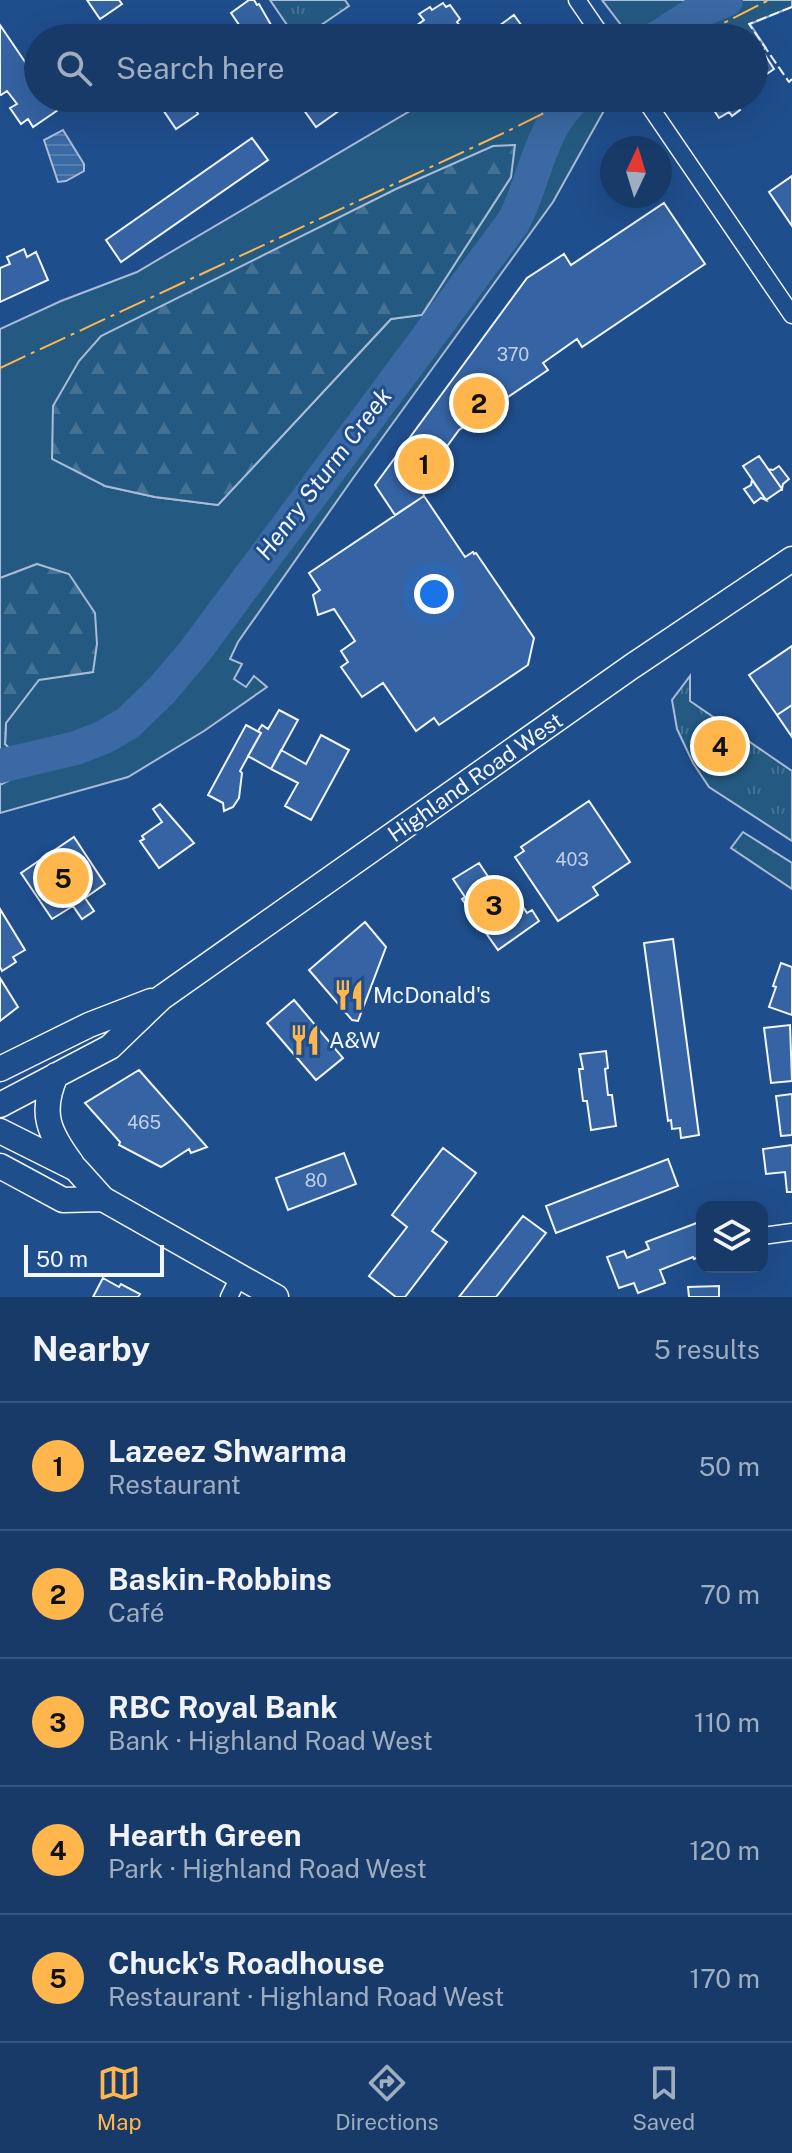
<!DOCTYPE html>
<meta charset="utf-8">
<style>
:root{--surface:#173a69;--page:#20416f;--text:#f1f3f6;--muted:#9eadc0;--line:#36547d;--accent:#ffb74d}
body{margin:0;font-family:"Public Sans",sans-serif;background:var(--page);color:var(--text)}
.controls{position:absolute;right:24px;bottom:24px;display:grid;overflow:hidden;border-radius:16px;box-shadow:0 8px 32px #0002}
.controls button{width:72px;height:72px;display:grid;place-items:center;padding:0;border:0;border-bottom:2px solid var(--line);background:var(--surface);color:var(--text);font:40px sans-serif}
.compass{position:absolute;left:600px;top:136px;width:72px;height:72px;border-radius:50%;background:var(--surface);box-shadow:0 8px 32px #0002;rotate:4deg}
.scale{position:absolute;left:24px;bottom:20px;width:140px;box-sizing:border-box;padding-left:8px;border:4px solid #f2f6ff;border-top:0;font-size:22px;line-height:28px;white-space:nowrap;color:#f2f6ff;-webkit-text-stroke:6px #1f4e8c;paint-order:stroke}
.you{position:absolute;left:434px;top:594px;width:28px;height:28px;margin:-20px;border:6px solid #fff;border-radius:50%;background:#1a73e8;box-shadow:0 0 0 12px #1a73e833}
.badge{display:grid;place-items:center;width:52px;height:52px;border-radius:50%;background:var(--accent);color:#111;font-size:26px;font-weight:700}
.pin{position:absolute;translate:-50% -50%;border:4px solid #fff;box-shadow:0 2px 8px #0006}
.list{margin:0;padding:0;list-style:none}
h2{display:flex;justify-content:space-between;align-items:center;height:104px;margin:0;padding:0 32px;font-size:34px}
h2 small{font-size:26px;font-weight:400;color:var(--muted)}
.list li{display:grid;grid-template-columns:52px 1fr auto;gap:24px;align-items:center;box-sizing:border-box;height:128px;padding:0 32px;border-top:2px solid var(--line)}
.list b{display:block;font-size:30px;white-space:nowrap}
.list p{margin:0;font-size:26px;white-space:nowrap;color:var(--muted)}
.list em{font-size:26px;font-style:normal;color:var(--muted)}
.icon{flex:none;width:44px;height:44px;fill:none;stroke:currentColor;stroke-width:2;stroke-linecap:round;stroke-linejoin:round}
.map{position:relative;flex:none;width:792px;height:1297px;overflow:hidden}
.search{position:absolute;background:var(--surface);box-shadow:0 8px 32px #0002;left:24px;right:24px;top:24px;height:88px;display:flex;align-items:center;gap:20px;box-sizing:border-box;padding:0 28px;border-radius:44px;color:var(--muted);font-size:30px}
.sheet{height:744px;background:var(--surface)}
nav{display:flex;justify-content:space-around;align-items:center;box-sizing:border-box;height:112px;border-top:2px solid var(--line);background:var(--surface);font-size:22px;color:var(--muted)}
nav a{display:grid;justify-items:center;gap:4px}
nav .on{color:var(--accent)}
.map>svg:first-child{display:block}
</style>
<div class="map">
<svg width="792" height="1297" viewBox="0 0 792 1297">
<defs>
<pattern id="forest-firs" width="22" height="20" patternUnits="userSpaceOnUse" patternTransform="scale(2)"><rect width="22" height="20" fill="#245a82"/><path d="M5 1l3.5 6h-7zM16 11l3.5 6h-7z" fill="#447295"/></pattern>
<pattern id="park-tufts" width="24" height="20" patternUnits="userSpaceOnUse" patternTransform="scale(2)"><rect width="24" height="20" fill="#245a82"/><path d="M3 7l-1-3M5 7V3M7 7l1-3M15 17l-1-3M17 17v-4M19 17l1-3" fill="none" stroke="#447295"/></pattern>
<pattern id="water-rules" width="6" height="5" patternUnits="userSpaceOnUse" patternTransform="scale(2)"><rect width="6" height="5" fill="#3b69a3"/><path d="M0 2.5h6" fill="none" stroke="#587fb1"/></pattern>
</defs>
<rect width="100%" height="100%" fill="#1f4e8c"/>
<path fill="#245a82" stroke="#a8bbd7" stroke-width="2" fill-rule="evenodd" d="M602,0H792V7L750,24L766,48L754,56V38H631Z
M432,98H611L553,202L351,481L238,642L230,659L242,664L234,679L246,687L254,676L267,687L204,731L128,777L0,813V785L12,778L5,744L6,723L39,679L93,672L37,564L0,578V329L61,301L137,272ZM511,177L422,314L391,319L218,505L155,497L105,486Z"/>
<path fill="url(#forest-firs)" stroke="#a8bbd7" stroke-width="2" d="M515,145L511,177L422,315L391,319L218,505L155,497L105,486L52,459L53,406L79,361L101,336L396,189L493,146Z
M37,564L69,574L95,613L97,644L93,672L39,680L6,723L5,744L11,750L12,779L0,785V578Z"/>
<path fill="url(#park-tufts)" stroke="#a8bbd7" stroke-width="2" d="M270,0H345L349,6L302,38H296Z
M690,676V701L792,771V841L709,787L693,763L677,729L672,700Z
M743,832L792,863V889L731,848Z"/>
<path fill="url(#water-rules)" stroke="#a8bbd7" stroke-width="2" d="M63,130L84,164V171L66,181L58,182L44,140Z"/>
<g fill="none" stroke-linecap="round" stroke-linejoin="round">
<path stroke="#3b69a3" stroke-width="34" d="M657,38L701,10L726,0
M0,766L76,748L104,737L128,723L162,690L195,651L514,221C531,188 537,149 557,118C562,111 568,105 573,98"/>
</g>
<path fill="#3563a3" stroke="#f2f6ff" stroke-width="2" d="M87,0H119L122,4L100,19Z
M249,0H254L257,5L259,4L274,30L276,28L283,38H248L231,13Z
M443,3L446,7L450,5L460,19L457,22L460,26L449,34L451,36L448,38H399L424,20L419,14L430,7L432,10Z
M514,15L527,33L519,38H491L498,32L496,28Z
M0,25L38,81V98H50L58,110L33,127L28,119L21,124L10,108L17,104L7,91L1,95L0,94Z
M765,55L774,69L755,82L754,63Z
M155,98H190L198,114L176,129Z
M313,98H357L316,127L301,106Z
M712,98H741L744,102L737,106L740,110L732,116L729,112L719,118L708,101Z
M252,138L268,160L121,262L106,240Z
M792,176V226L769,192Z
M664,203L705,264L582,347L577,339L543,363L548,370L459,430L421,482L424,496L395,515L375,485L527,278L564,254L571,265Z
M24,249L27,257L36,252L48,280L0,302V268L10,264L7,257Z
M759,456L782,489L766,500L743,466Z
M779,466L789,479L783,484L782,489L768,469L773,470Z
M752,480L766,500L761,498L754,503L744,489L751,485Z
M424,496L465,557L473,552L474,554L476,553L534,638L528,665L439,725L434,718L416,731L383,683L362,697L341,667L348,662L341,651L355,641L334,609L318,615L313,595L320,590L309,573Z
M792,646V705L777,715L749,675Z
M792,705V737L777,715Z
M279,710L298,720L271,769L248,756L261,733L258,731L262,725L268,729Z
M246,725L261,733L240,771L242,773L239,798L233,807L224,811L223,803L208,795Z
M321,735L349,750L311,820L285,806L298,783L271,769L281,750L306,764Z
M589,801L630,862L593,887L598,895L558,921L515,857L524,851L521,847Z
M160,804L194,843L159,868L140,841L144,839L142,836L162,822L153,809Z
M74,837L105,884L85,898L94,911L82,919L73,906L52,919L21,873Z
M479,863L493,884L499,879L512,899L516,896L527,913L532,910L539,921L498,950L462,899L465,897L453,879Z
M0,909L25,950L13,957L16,962L2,971L0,967Z
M365,922L386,947L358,1021L352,1020L309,970Z
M673,939L699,1135L681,1138L680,1128L672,1129L671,1120L668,1121L644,943Z
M781,963L792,967V1015L769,1007L776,987L773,986Z
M0,978L18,1007L0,1021Z
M294,1000L343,1058L316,1080L267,1023Z
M790,1025L792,1081L771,1083L764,1028Z
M606,1051L608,1068L605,1069L608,1095H612L616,1126L591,1130L587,1101H583L579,1069H583L580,1054Z
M139,1070L207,1147L191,1153L189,1149L161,1167L119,1145L120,1142L85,1103Z
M792,1094V1135L781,1136L776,1096Z
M792,1145V1192H787L785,1172L766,1174L763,1149Z
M443,1148L476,1173L432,1231L447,1242L405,1297H396L369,1276L407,1227L392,1215Z
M344,1153L356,1184L288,1210L276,1178Z
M668,1159L678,1186L556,1233L546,1206Z
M523,1216L546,1233L496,1297H459Z
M702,1221V1256L694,1259L693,1257L660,1270L665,1283L638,1293L634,1283L619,1288L607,1257L624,1251L627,1258L649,1249L646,1242Z
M103,1278L119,1287L121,1284L140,1294L138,1297H93Z
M719,1286V1297H689L688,1287Z"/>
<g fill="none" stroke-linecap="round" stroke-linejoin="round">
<defs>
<path id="street" d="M577,0L603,38
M644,98L792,315
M762,1236L792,1232
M229,1297L239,1277"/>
<path id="secondary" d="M0,1069L89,1025L151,1001
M56,1075C39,1113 49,1133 72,1164
M0,1105L110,1047L161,998L631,667L792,559
M0,1131L76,1169L103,1199L276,1297
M0,1166L63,1200L103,1199"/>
</defs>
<use href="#street" stroke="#f2f6ff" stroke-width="19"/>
<use href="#secondary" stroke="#f2f6ff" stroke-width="27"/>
<use href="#street" stroke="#1f4e8c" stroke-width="16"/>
<use href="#secondary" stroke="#1f4e8c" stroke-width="24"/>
<path stroke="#f2f6ff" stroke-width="2" stroke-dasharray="10 4" stroke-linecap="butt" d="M792,7L749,24L789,82L792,79"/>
<path stroke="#ffb74d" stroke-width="2" stroke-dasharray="28 6 4 6" stroke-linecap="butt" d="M694,38L769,0
M0,368L508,131L574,98"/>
</g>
<defs>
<symbol id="restaurant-bare" viewBox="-9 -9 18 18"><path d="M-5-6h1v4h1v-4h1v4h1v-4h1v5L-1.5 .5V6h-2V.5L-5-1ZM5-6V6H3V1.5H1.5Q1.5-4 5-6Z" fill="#ffb74d" stroke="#1f4e8c" stroke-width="2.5" paint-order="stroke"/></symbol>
</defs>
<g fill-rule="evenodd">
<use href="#restaurant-bare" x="327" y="973" width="44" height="44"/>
<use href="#restaurant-bare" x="283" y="1018" width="44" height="44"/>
</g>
<g text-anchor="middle" stroke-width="6" stroke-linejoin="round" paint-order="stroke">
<g font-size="18" fill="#c3d1e8">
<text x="513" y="361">370</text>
<text x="572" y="866">403</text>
<text x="144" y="1129">465</text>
<text x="316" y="1187">80</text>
</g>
<g font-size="22" fill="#f2f6ff" stroke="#1f4e8c">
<text transform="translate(475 777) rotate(-35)" y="8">Highland Road West</text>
</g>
<g font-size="22" fill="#f2f6ff" stroke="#1f4e8c" text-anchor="start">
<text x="373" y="1003">McDonald's</text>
<text x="329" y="1048">A&amp;W</text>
</g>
<g font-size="24" font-style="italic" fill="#f2f6ff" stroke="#1f4e8c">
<text transform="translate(324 474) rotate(-53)" y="8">Henry Sturm Creek</text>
</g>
</g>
</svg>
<div class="controls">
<button><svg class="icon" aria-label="layers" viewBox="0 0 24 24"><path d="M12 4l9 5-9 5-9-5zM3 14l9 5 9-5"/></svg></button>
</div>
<svg class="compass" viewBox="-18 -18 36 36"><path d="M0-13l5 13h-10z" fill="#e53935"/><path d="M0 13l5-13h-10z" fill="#9eadc0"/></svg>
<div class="scale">50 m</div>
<div class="you"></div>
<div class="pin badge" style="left:424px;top:464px">1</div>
<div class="pin badge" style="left:479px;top:403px">2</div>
<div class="pin badge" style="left:494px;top:905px">3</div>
<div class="pin badge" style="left:720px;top:746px">4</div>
<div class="pin badge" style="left:63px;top:878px">5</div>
<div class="search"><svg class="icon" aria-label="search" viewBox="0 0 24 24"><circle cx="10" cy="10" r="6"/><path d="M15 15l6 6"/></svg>Search here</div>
</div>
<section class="sheet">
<h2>Nearby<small>5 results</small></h2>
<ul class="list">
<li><span class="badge">1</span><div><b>Lazeez Shwarma</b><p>Restaurant</p></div><em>50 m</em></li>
<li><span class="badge">2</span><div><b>Baskin-Robbins</b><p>Café</p></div><em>70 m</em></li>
<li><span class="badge">3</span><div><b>RBC Royal Bank</b><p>Bank · Highland Road West</p></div><em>110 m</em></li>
<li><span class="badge">4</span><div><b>Hearth Green</b><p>Park · Highland Road West</p></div><em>120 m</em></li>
<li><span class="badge">5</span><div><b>Chuck's Roadhouse</b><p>Restaurant · Highland Road West</p></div><em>170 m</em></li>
</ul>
</section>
<nav>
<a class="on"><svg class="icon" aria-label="map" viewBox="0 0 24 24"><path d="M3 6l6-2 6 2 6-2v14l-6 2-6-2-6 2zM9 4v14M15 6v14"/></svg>Map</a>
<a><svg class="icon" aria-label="directions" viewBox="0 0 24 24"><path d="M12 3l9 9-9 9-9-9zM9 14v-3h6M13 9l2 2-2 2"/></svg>Directions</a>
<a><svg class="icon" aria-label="saved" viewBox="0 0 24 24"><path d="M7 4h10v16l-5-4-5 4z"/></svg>Saved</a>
</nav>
